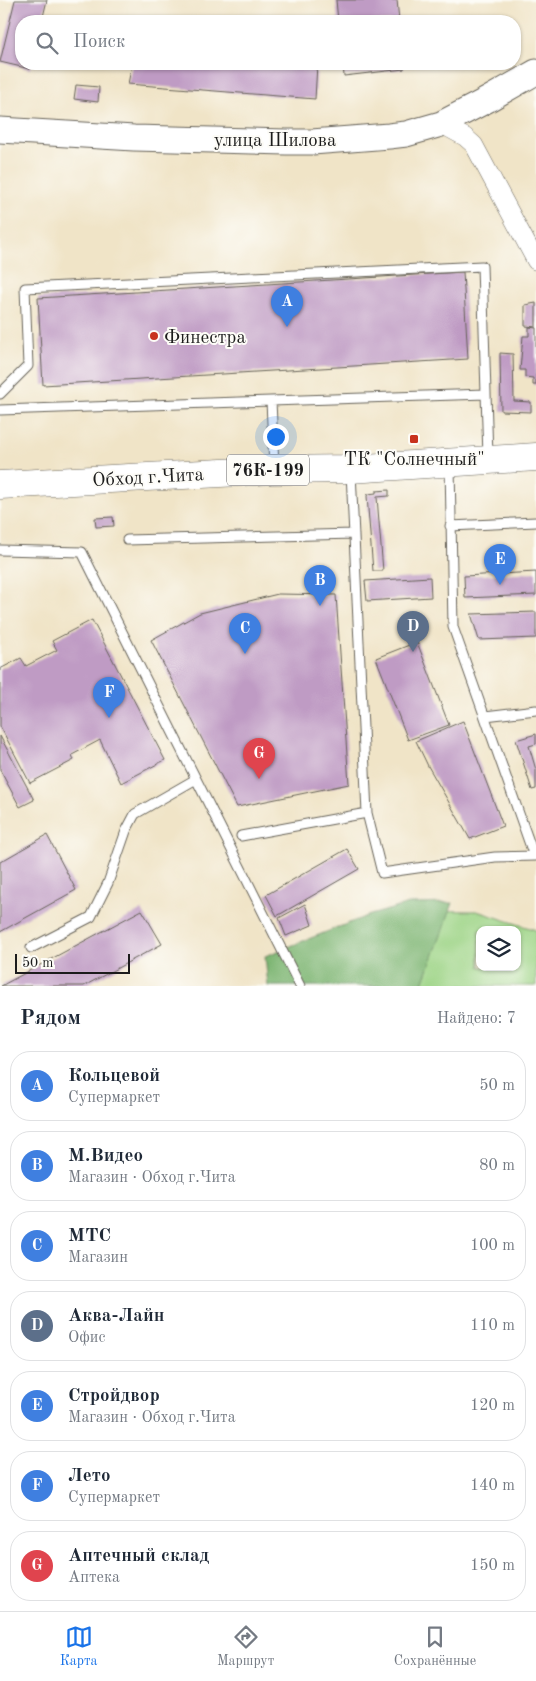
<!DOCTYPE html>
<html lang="ru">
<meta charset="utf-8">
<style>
:root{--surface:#fff;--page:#f2f2f3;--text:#1f2937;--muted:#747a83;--line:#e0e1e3;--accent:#1a73e8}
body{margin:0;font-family:"Old Standard TT",serif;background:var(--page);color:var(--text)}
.controls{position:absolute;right:15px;bottom:15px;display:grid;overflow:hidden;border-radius:10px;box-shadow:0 1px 4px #0004}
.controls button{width:45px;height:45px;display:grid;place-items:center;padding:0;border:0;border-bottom:1px solid var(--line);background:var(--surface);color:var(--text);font:25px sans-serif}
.scale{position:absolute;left:15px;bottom:12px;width:115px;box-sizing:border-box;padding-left:5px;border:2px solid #1c1c1c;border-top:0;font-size:14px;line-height:18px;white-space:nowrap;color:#1c1c1c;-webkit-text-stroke:4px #fdfcf7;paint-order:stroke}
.you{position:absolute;left:275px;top:436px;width:18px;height:18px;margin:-12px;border:4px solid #fff;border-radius:50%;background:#1a73e8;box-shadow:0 0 0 8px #1a73e833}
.badge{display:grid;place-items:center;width:32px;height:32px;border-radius:50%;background:var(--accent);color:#fff;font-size:16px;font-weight:700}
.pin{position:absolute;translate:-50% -41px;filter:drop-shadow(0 1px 2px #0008)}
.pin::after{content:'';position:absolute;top:26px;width:18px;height:15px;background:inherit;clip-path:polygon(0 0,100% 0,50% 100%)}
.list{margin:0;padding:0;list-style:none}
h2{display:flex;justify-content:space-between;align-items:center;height:65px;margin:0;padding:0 20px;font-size:21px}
h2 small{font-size:16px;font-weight:400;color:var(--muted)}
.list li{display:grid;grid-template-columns:32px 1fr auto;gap:15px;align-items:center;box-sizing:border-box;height:70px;margin:0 10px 10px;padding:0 10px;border:1px solid var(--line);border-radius:20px}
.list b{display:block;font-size:19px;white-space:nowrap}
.list p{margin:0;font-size:16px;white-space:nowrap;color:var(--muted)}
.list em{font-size:16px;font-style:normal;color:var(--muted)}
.icon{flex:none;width:28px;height:28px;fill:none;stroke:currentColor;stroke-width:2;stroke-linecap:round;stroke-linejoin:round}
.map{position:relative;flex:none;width:536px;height:986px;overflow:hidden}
.search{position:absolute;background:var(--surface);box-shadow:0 1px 4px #0004;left:15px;right:15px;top:15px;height:55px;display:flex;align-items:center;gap:12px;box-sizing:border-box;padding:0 18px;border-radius:20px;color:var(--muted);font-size:19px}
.sheet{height:625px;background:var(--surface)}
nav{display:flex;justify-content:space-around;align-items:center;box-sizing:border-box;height:70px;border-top:1px solid var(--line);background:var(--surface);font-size:14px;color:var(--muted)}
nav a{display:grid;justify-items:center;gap:2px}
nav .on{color:var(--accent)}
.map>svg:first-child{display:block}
</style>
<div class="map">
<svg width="536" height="986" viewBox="0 0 536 986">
<rect width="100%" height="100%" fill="#fdfcf7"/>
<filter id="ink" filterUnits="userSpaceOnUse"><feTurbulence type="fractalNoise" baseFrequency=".02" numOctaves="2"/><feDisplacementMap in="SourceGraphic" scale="10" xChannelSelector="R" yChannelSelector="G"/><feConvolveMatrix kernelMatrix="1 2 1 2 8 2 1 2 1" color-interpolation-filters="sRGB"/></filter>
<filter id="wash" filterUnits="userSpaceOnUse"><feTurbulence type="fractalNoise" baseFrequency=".0096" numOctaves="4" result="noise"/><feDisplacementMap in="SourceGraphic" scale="20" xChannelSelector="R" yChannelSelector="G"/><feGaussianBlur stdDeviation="1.12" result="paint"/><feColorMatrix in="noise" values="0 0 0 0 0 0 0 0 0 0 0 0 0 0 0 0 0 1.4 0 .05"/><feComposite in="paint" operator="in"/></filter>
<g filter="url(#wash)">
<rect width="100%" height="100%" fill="#f0e4c7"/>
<path fill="#9dd486" stroke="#5c7851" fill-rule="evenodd" d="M390,910L477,911L536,930V986H368ZM480,930H517V967H480Z"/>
<path fill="#7eb673" stroke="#4d6948" d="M453,903L422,986H268L265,956L367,916L409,904Z"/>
<g id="blocks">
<path fill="#bf9bc4" d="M15,0H47L42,21H21V64H32L30,69L0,62Z
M336,0H397L399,21H338Z
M132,64H317L315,99L128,84Z
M343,64H404V69L344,76Z
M76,85L99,87L98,102L74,99Z
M463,272L468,359L43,385L38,298Z
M536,303V327L525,326V305Z
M529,327L536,328V385H533V378L525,377V370H520L523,336H529Z
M500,353L513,354L514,401L531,402V412L501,411Z
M389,490V496L377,497L383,571H373L367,496L368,494L376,493V491Z
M113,517L114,526L96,527L95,518Z
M536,572V595L465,598L464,576Z
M430,577L431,597L367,601L365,581Z
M278,594L336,595L349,784L237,807L151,640L200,613Z
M536,612V638L479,640L471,614Z
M92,620L165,760L121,783L100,740L72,755L74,760L30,783L0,726V669L21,658L26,666L57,650L52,641Z
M417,642L449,725L408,740L376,658Z
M463,721L503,826L470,839L428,766L416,741Z
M536,734V744L529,746L536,770V789L532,790L516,740Z
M0,736L34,800L20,807L0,770Z
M47,835L76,890L0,932V862Z
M347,849L359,869L277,916L266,895Z
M305,904L312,925L286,936L279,918Z
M142,910L162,944L84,986H1Z"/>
</g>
</g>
<g filter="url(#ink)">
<use href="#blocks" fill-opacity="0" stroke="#666258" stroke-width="1"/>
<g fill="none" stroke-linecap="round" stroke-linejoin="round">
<defs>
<path id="service" d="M0,394L28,366L25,288L482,266L488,457
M271,401L486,394
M0,410L271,401L274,467
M450,465L453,627L534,856
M450,526L536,522
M127,540L354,534
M0,550L82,552L300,986
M485,716L536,710
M367,813L382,873L495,857L536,856
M241,836L367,813L351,472
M31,948L91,917L108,883L126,831L135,814L196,779"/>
<path id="minor" d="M441,124L465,137L474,145L536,261"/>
<path id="secondary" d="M0,130L134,138L286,142H312L389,136L406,134L441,124L487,100L536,72"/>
<path id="trunk" d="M0,485L274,470L350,469L536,457"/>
</defs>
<use href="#service" stroke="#666258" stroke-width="11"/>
<use href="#minor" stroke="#666258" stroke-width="19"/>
<use href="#secondary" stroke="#666258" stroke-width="27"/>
<use href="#trunk" stroke="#666258" stroke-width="29"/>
<use href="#service" stroke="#fff" stroke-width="9"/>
<use href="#minor" stroke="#fff" stroke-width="18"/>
<use href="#secondary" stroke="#fff" stroke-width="25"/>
<use href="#trunk" stroke="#fff" stroke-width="28"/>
</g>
</g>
<g fill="#c8321e" stroke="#fdfcf7" stroke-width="2">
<circle cx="154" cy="336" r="5"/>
<rect x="409" y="434" width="10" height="10" rx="2.5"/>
</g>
<g text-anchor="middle" stroke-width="4" stroke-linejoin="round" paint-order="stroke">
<rect fill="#fdfcf7" stroke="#605f5e" stroke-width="1" x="227" y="454.5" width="82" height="31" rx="4"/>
<g font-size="18" font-weight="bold" fill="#1c1c1c">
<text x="268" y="476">76К-199</text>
</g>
<g font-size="19" fill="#1c1c1c" stroke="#fdfcf7">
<text x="275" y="146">улица Шилова</text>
<text transform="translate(148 476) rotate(-3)" y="7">Обход г.Чита</text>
</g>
<g font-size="19" fill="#1c1c1c" stroke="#fdfcf7" text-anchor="start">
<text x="164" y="343">Финестра</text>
<text x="414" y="465" text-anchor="middle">ТК "Солнечный"</text>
</g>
</g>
</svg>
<div class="controls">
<button><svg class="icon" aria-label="layers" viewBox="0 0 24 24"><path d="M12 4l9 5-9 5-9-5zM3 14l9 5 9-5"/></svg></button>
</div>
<div class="scale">50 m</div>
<div class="you"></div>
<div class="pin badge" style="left:287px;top:327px;background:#3f7fe0">A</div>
<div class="pin badge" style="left:320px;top:606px;background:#3f7fe0">B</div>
<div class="pin badge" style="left:245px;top:654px;background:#3f7fe0">C</div>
<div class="pin badge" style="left:413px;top:652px;background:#5c6f8a">D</div>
<div class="pin badge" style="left:500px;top:585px;background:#3f7fe0">E</div>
<div class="pin badge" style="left:109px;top:718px;background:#3f7fe0">F</div>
<div class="pin badge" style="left:259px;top:779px;background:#e0444e">G</div>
<div class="search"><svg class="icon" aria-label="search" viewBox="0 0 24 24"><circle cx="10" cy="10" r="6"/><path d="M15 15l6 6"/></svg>Поиск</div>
</div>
<section class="sheet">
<h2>Рядом<small>Найдено: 7</small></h2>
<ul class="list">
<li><span class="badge" style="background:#3f7fe0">A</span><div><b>Кольцевой</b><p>Супермаркет</p></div><em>50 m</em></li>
<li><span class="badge" style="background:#3f7fe0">B</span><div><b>М.Видео</b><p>Магазин · Обход г.Чита</p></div><em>80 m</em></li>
<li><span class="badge" style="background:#3f7fe0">C</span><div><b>МТС</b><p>Магазин</p></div><em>100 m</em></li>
<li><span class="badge" style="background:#5c6f8a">D</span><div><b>Аква-Лайн</b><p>Офис</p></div><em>110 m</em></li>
<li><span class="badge" style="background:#3f7fe0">E</span><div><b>Стройдвор</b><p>Магазин · Обход г.Чита</p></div><em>120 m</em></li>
<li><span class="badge" style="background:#3f7fe0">F</span><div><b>Лето</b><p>Супермаркет</p></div><em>140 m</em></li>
<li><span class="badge" style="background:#e0444e">G</span><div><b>Аптечный склад</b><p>Аптека</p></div><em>150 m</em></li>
</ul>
</section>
<nav>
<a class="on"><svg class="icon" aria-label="map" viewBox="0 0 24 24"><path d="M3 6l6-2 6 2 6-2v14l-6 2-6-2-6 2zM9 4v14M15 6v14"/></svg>Карта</a>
<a><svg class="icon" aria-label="directions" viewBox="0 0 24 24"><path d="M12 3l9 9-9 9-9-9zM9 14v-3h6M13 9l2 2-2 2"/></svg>Маршрут</a>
<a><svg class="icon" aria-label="saved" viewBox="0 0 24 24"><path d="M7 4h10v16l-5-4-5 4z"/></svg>Сохранённые</a>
</nav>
